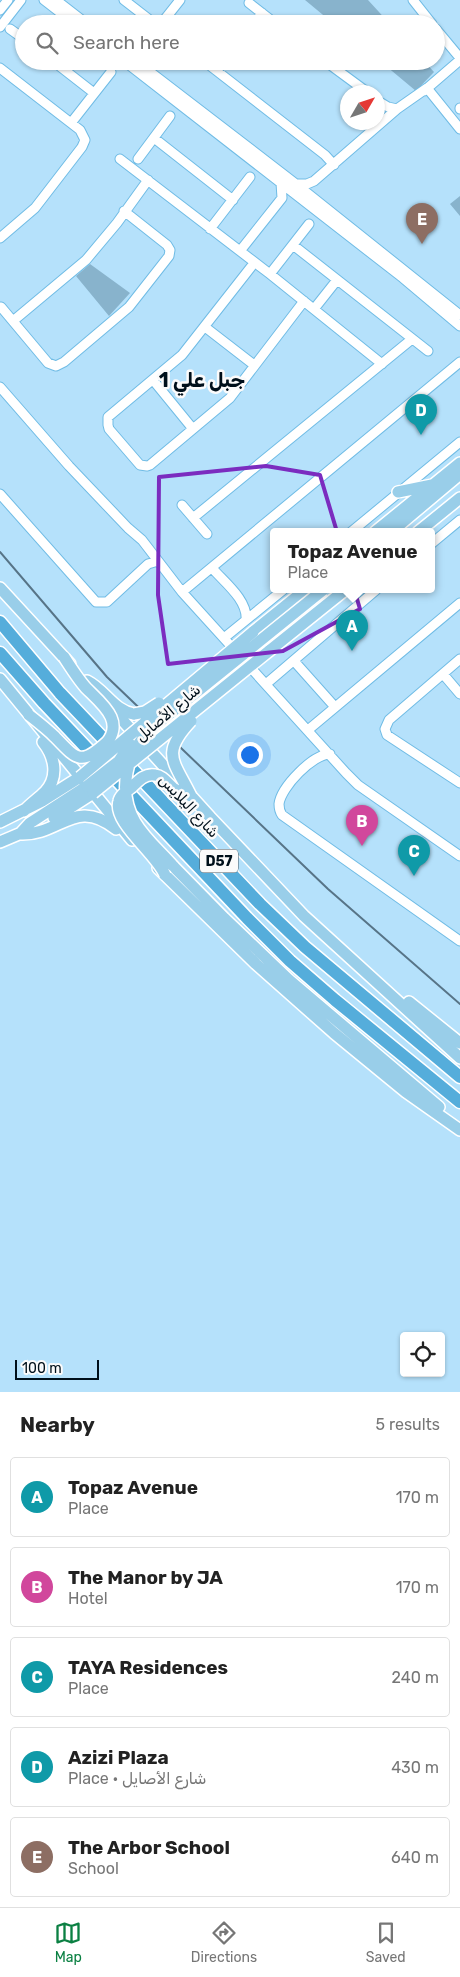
<!DOCTYPE html>
<meta charset="utf-8">
<style>
:root{--surface:#fff;--page:#f2f2f2;--text:#222;--muted:#767676;--line:#e0e0e0;--accent:#0b8043}
body{margin:0;font-family:Rubik,"Noto Naskh Arabic",sans-serif;background:var(--page);color:var(--text)}
.controls{position:absolute;right:15px;bottom:15px;display:grid;overflow:hidden;border-radius:5px;box-shadow:0 1px 4px #0004}
.controls button{width:45px;height:45px;display:grid;place-items:center;padding:0;border:0;border-bottom:1px solid var(--line);background:var(--surface);color:var(--text);font:25px sans-serif}
.compass{position:absolute;left:340px;top:85px;width:45px;height:45px;border-radius:50%;background:var(--surface);box-shadow:0 1px 4px #0004;rotate:51deg}
.scale{position:absolute;left:15px;bottom:12px;width:84px;box-sizing:border-box;padding-left:5px;border:2px solid #00101b;border-top:0;font-size:14px;line-height:18px;white-space:nowrap;color:#00101b;-webkit-text-stroke:4px #fbfbfb;paint-order:stroke}
.you{position:absolute;left:249px;top:754px;width:18px;height:18px;margin:-12px;border:4px solid #fff;border-radius:50%;background:#1a73e8;box-shadow:0 0 0 8px #1a73e833}
.badge{display:grid;place-items:center;width:32px;height:32px;border-radius:50%;background:var(--accent);color:#fff;font-size:16px;font-weight:700}
.pin{position:absolute;translate:-50% -41px;filter:drop-shadow(0 1px 2px #0008)}
.pin::after{content:'';position:absolute;top:26px;width:18px;height:15px;background:inherit;clip-path:polygon(0 0,100% 0,50% 100%)}
.popup{position:absolute;left:270px;top:528px;width:165px;height:65px;box-sizing:border-box;display:grid;place-content:center;border-radius:5px;background:var(--surface);filter:drop-shadow(0 1px 4px #0005);font-size:16px;white-space:nowrap;color:var(--muted)}
.popup b{font-size:19px;color:var(--text)}
.popup::after{content:'';position:absolute;left:50%;top:100%;margin-left:-10px;border:10px solid transparent;border-top-color:var(--surface)}
.list{margin:0;padding:0;list-style:none}
h2{display:flex;justify-content:space-between;align-items:center;height:65px;margin:0;padding:0 20px;font-size:21px}
h2 small{font-size:16px;font-weight:400;color:var(--muted)}
.list li{display:grid;grid-template-columns:32px 1fr auto;gap:15px;align-items:center;box-sizing:border-box;height:80px;margin:0 10px 10px;padding:0 10px;border:1px solid var(--line);border-radius:5px}
.list b{display:block;font-size:19px;white-space:nowrap}
.list p{margin:0;font-size:16px;white-space:nowrap;color:var(--muted)}
.list em{font-size:16px;font-style:normal;color:var(--muted)}
.icon{flex:none;width:28px;height:28px;fill:none;stroke:currentColor;stroke-width:2;stroke-linecap:round;stroke-linejoin:round}
.map{position:relative;flex:none;width:460px;height:1392px;overflow:hidden}
.search{position:absolute;background:var(--surface);box-shadow:0 1px 4px #0004;left:15px;right:15px;top:15px;height:55px;display:flex;align-items:center;gap:12px;box-sizing:border-box;padding:0 18px;border-radius:28px;color:var(--muted);font-size:19px}
.sheet{height:515px;background:var(--surface)}
nav{display:flex;justify-content:space-around;align-items:center;box-sizing:border-box;height:70px;border-top:1px solid var(--line);background:var(--surface);font-size:14px;color:var(--muted)}
nav a{display:grid;justify-items:center;gap:2px}
nav .on{color:var(--accent)}
.map>svg:first-child{display:block}
</style>
<div class="map">
<svg width="460" height="1392" viewBox="0 0 460 1392">
<rect width="100%" height="100%" fill="#b5e1fb"/>
<path fill="#88b3cc" d="M305,0H368L390,24H334Z
M380,61H424L434,72L416,91Z
M460,196V216L450,204Z
M90,264L130,293L109,316L76,276Z"/>
<g fill="none" stroke-linecap="round" stroke-linejoin="round">
<defs>
<path id="minor" d="M44,0L75,24
M56,0L87,24
M124,0L155,24
M413,0L432,24
M249,3L276,24
M0,10L8,0
M161,24L180,0
M254,24L262,13
M0,27L21,0
M10,29L24,39
M436,29L460,58
M53,61L94,93
M124,61L403,278L460,326
M136,61L296,184L460,315
M204,61L325,155L334,165
M325,61L367,92
M0,68L80,130L85,140L82,147L35,208L0,238
M217,71L224,61
M427,88L460,129
M424,91L460,60
M378,101L388,107L397,109
M460,109V108
M71,123L111,72
M154,138L233,200
M120,159L270,274L382,364
M138,159L170,116
M296,184H307L314,181L397,109L427,88
M210,229L250,177
M293,245L428,351
M240,251L282,198L281,183
M251,267L182,355L108,417V425L109,429L140,465L147,466L150,465L230,398L304,301
M270,274L309,224
M1,307L48,363L56,366L64,362L129,307L169,256L170,250L167,245L124,211
M314,309L337,280
M13,321L86,260L117,223L148,180
M205,327L254,365
M153,380L193,429
M0,387L69,466L128,528L142,540L182,592L346,773L358,785L460,856
M0,494L96,602H107L148,564L158,561
M182,505L207,534
M193,518L412,339
M351,532L460,442
M431,544L460,520
M212,568C224,582 248,600 246,620
M182,592L460,362
M224,638L283,590
M460,659L389,720L385,729L387,735L460,783
M294,661L335,707
M443,674L460,694
M266,684L376,590
M308,730L460,603
M330,754C313,754 281,787 279,804C279,809 280,812 282,815L460,941"/>
<path id="major" d="M398,492L432,485
M375,532L460,463
M391,532L460,474
M418,532L460,498
M0,588L70,664
M253,632L305,590
M269,651L345,590
M0,679L132,840
M87,681C105,690 114,711 134,714
M105,701L210,817L304,916L460,1058
M24,811C30,804 38,799 45,792C59,777 55,757 43,742
M54,818L93,793
M0,822L42,801L80,777
M20,834C60,836 75,796 116,829
M20,834L30,823L87,786
M0,842L26,831
M173,866L224,918L289,980L439,1107
M158,868L256,964L334,1033L406,1092L460,1130
M409,1002L460,1043"/>
<path id="highway" d="M0,622L60,693L260,904L305,947L460,1077
M0,653L44,703L247,918L290,961L335,1000L460,1102"/>
</defs>
<use href="#minor" stroke="#70bce5" stroke-width="11"/>
<use href="#major" stroke="#fff" stroke-width="14"/>
<use href="#highway" stroke="#fff" stroke-width="15"/>
<use href="#minor" stroke="#fff" stroke-width="9"/>
<use href="#major" stroke="#99cee9" stroke-width="11"/>
<use href="#highway" stroke="#55addb" stroke-width="12"/>
<path stroke="#577487" stroke-width="2" d="M0,552L107,677L328,889L460,1004"/>
<defs>
<path id="major-bridge" d="M134,714L145,712L159,703
M29,715C38,722 47,729 55,737C77,760 81,766 107,742C113,735 115,726 111,717C106,706 95,697 86,688C78,679 71,668 64,657
M80,777L253,632
M87,786L119,761L130,744
M93,793L269,651
M191,796C174,761 160,754 191,721
M173,866C161,852 145,839 135,822C117,791 126,752 152,728L323,590
M165,875C157,854 112,822 119,801C120,795 127,791 132,787C138,781 145,773 155,775C163,776 167,783 173,788C179,792 185,795 191,796"/>
</defs>
<use href="#major-bridge" stroke="#fff" stroke-width="14" stroke-linecap="butt"/>
<use href="#major-bridge" stroke="#99cee9" stroke-width="11"/>
</g>
<path fill="none" stroke="#7b2cbf" stroke-width="4" stroke-linejoin="round" d="M266,466L320,475L360,609L283,651L168,664L158,595L159,477Z"/>
<g text-anchor="middle" stroke-width="5" stroke-linejoin="round" paint-order="stroke">
<rect fill="#fbfbfb" stroke="#4b565e" stroke-width="1" x="200" y="849.5" width="38" height="23" rx="4"/>
<g font-size="14" font-weight="bold" fill="#00101b">
<text x="219" y="866">D57</text>
</g>
<g font-size="15" fill="#00101b" stroke="#fbfbfb">
<text transform="translate(168 713) rotate(-40)" y="5">شارع الأصايل</text>
<text transform="translate(189 806) rotate(47)" y="5">شارع اليلايس</text>
</g>
<g font-size="20" font-weight="bold" fill="#00101b" stroke="#fbfbfb">
<text x="202" y="387">جبل علي 1</text>
</g>
</g>
</svg>
<div class="controls">
<button><svg class="icon" aria-label="locate" viewBox="0 0 24 24"><circle cx="12" cy="12" r="6"/><path d="M12 2v4M12 18v4M2 12h4M18 12h4"/></svg></button>
</div>
<svg class="compass" viewBox="-18 -18 36 36"><path d="M0-13l5 13h-10z" fill="#e53935"/><path d="M0 13l5-13h-10z" fill="#767676"/></svg>
<div class="scale">100 m</div>
<div class="you"></div>
<div class="pin badge" style="left:352px;top:651px;background:#0f9aa8">A</div>
<div class="popup"><b>Topaz Avenue</b>Place</div>
<div class="pin badge" style="left:362px;top:846px;background:#d1479c">B</div>
<div class="pin badge" style="left:414px;top:876px;background:#0f9aa8">C</div>
<div class="pin badge" style="left:421px;top:435px;background:#0f9aa8">D</div>
<div class="pin badge" style="left:422px;top:244px;background:#8d6e63">E</div>
<div class="search"><svg class="icon" aria-label="search" viewBox="0 0 24 24"><circle cx="10" cy="10" r="6"/><path d="M15 15l6 6"/></svg>Search here</div>
</div>
<section class="sheet">
<h2>Nearby<small>5 results</small></h2>
<ul class="list">
<li><span class="badge" style="background:#0f9aa8">A</span><div><b>Topaz Avenue</b><p>Place</p></div><em>170 m</em></li>
<li><span class="badge" style="background:#d1479c">B</span><div><b>The Manor by JA</b><p>Hotel</p></div><em>170 m</em></li>
<li><span class="badge" style="background:#0f9aa8">C</span><div><b>TAYA Residences</b><p>Place</p></div><em>240 m</em></li>
<li><span class="badge" style="background:#0f9aa8">D</span><div><b>Azizi Plaza</b><p>Place · شارع الأصايل</p></div><em>430 m</em></li>
<li><span class="badge" style="background:#8d6e63">E</span><div><b>The Arbor School</b><p>School</p></div><em>640 m</em></li>
</ul>
</section>
<nav>
<a class="on"><svg class="icon" aria-label="map" viewBox="0 0 24 24"><path d="M3 6l6-2 6 2 6-2v14l-6 2-6-2-6 2zM9 4v14M15 6v14"/></svg>Map</a>
<a><svg class="icon" aria-label="directions" viewBox="0 0 24 24"><path d="M12 3l9 9-9 9-9-9zM9 14v-3h6M13 9l2 2-2 2"/></svg>Directions</a>
<a><svg class="icon" aria-label="saved" viewBox="0 0 24 24"><path d="M7 4h10v16l-5-4-5 4z"/></svg>Saved</a>
</nav>
